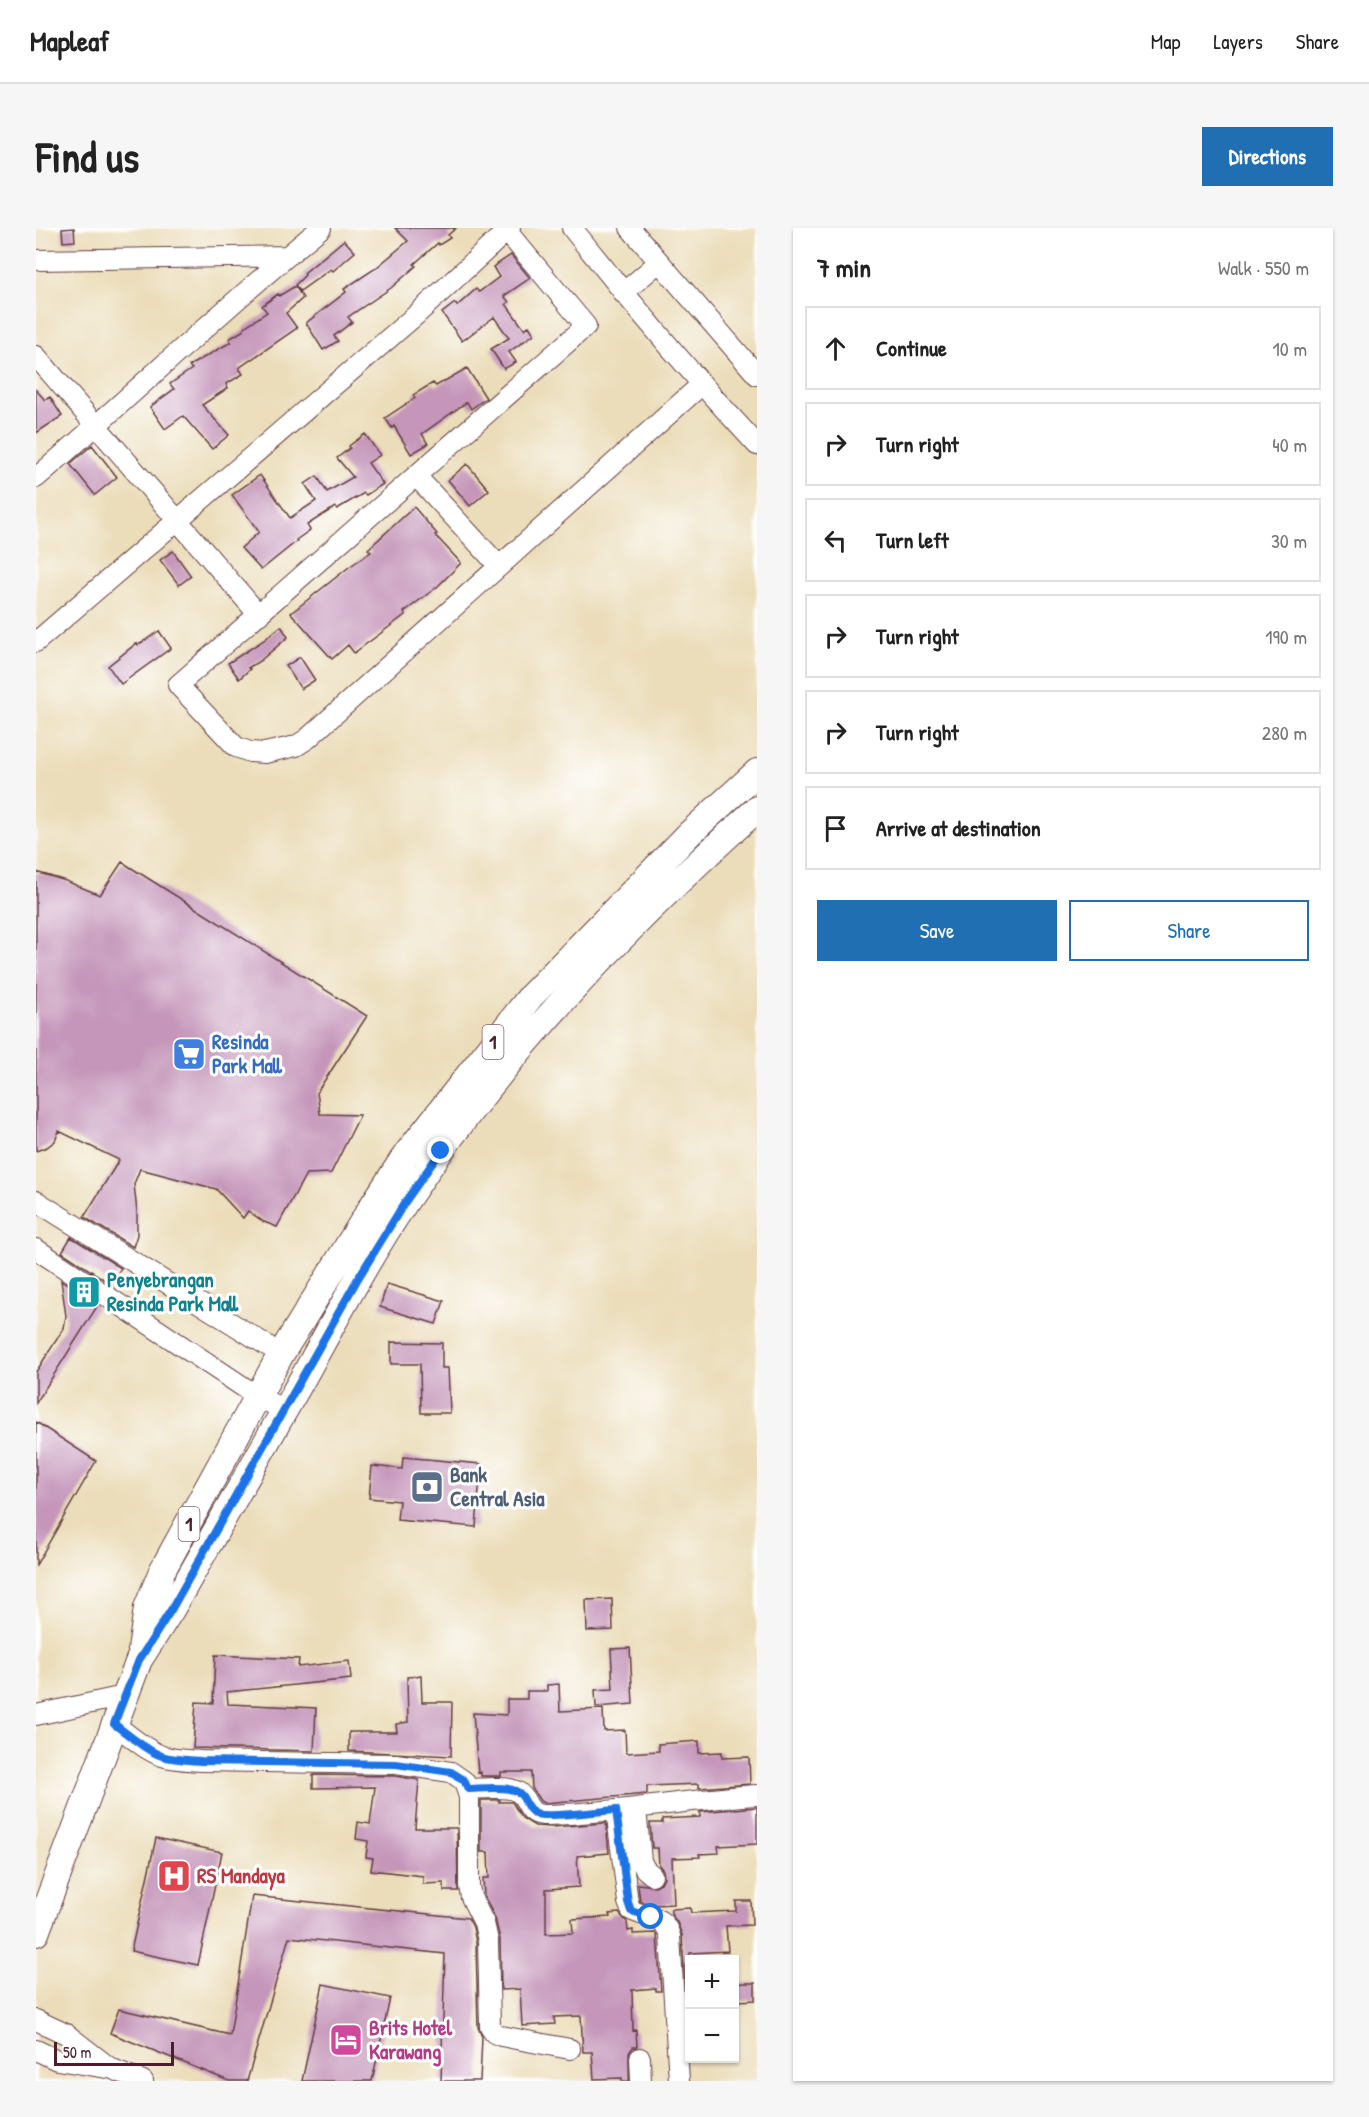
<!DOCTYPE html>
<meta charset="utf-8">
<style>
:root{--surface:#fff;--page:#f6f6f6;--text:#222;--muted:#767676;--line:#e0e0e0;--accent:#1f6fb2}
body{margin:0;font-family:"Patrick Hand",sans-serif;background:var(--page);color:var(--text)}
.controls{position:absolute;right:18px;bottom:18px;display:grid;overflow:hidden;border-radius:0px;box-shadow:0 2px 4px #0004}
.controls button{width:54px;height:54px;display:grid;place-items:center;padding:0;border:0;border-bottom:2px solid var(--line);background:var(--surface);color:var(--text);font:30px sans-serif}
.scale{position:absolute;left:18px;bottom:15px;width:120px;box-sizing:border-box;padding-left:6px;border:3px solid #4a1f2b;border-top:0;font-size:16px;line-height:21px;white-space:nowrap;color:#4a1f2b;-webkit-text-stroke:4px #fff;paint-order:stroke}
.stop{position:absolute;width:18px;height:18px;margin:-14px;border:4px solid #1a73e8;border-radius:50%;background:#fff}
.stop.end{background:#1a73e8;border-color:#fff;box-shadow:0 2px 6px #0008}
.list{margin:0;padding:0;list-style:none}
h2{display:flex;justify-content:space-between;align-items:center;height:78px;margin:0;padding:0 24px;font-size:26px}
h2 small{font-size:20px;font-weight:400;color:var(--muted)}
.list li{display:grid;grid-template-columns:39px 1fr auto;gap:18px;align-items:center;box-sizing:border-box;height:84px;margin:0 12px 12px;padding:0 12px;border:2px solid var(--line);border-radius:0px}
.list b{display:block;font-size:22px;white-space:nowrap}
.list em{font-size:20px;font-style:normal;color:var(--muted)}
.actions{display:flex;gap:12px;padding:18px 24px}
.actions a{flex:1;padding:14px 0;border:2px solid var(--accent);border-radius:0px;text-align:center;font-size:21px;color:var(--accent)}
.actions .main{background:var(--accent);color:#fff}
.icon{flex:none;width:33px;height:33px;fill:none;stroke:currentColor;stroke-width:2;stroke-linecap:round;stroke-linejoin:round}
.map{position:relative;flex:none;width:721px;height:1853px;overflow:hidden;border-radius:0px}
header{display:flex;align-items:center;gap:36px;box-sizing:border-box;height:84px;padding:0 30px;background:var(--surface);border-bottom:2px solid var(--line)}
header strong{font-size:28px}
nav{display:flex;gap:33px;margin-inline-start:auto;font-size:21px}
.intro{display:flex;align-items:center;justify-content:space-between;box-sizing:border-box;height:144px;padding:0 36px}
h1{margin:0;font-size:42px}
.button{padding:15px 27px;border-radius:0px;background:var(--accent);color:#fff;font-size:21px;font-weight:700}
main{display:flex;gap:36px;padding:0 36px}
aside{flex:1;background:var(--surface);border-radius:0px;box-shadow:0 2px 4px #0004}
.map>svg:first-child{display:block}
</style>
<header>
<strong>Mapleaf</strong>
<nav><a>Map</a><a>Layers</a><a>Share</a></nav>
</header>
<div class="intro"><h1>Find us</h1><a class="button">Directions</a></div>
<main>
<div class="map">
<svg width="721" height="1853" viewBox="0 0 721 1853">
<rect width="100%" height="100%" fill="#fff"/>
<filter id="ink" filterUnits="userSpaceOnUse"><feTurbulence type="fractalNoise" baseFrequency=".0167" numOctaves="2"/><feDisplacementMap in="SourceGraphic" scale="12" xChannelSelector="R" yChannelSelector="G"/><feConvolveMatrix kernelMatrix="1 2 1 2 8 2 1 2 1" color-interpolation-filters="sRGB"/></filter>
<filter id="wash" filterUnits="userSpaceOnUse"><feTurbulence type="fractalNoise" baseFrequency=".008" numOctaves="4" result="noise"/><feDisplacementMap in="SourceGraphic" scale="24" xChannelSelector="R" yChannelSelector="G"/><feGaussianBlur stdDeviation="1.35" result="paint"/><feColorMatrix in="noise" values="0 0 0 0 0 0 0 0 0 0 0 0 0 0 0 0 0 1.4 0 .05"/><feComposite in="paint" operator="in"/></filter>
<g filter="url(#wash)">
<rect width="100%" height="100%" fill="#ebddb9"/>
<g id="blocks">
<path fill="#c596ba" d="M38,0L39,13L27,14L26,1Z
M359,0H420L412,7L414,10L403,17L402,15L378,36L380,38L355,60L312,89L316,94L298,108L302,113L287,122L270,95L310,64L308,61L340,40L372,13Z
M308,12L319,24L297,43L295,41L264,63L259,57L269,47L268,45Z
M475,27L494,50L468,68L473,74L470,76L488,101L493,98L498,106L473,124L480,134L468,141L455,121L473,110L458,89L426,113L406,85L419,75L421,78L440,61L443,64L463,49L457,39Z
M259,58L267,70L250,85L261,100L203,140L207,146L190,156L192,160L166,177L193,207L176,221L147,188L129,201L114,179L138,161L134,156L156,141L153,138L195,114L193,111L208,102L207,100L231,84L226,78L242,66L243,68Z
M431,140L450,170L435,181L431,174L386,206L392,216L375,226L358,198L356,200L349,190L379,170L377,167L397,155L400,158Z
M0,162L9,172L14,169L26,188L0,205Z
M329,206L344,227L332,235L347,256L330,267L328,265L301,281L299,279L271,297L274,302L260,312L261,313L225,342L205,320L223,304L196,267L224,247L254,290L280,273L269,256L281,248L291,264L317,249L301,230L314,220L313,218Z
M56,217L81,249L59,267L34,236Z
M431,236L453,262L434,278L412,252Z
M378,279L401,306L399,307L425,335L401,359L368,384L369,387L345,405L318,425L312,417L296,431L255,385L313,339L335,324L332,321Z
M137,323L155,348L143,357L124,332Z
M245,398L252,409L225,432L212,440L214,441L203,451L192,435L228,412Z
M123,403L135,420L85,456L72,438L101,415L102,417Z
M264,429L279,452L265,461L250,438Z
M86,634L331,788L281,864L284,886L324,887L295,945L270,946L241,999L228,994L212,983L207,990L180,961L104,941L98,956L101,984V1007L97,1019L48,989L83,932L23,903L19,913L11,919L0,923V644L30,653L64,667Z
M35,1009L85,1040L75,1056L26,1024Z
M25,1052L62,1077L0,1175V1144L28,1100L30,1088Z
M351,1056L408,1073L400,1096L344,1079Z
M355,1114L406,1115V1140H412L414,1185H385L384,1136H355Z
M0,1194L60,1233L0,1337Z
M367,1229L445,1236L440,1299L361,1292L363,1273L333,1270L336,1238L366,1241Z
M576,1371L577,1402L551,1403L550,1372Z
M594,1420L597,1476L560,1479L559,1462L577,1461L575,1421Z
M179,1427L263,1431L262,1439L313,1433L315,1451L191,1464L192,1476L280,1480L278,1523L157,1520L160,1474L177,1475Z
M385,1448L386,1474H416L415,1528L313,1523V1504H361L360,1496L372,1494L371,1449Z
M523,1456L524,1483L567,1481L568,1503L589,1502L590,1525L623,1523L622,1516L663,1513V1525L686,1524V1530L713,1529L714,1556L663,1560V1556L611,1558V1566L508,1575L504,1573L496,1560L495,1544H465V1548H445V1544L442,1545L437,1485L471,1487V1471H491V1463H511V1457Z
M277,1547L359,1548L383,1552L379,1600H421L422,1663H408V1655L387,1656V1648L335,1642L337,1630L330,1629L332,1613L320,1611L322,1594L334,1596L339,1559L277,1560Z
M445,1572H464L463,1574H476L486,1590L499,1598L516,1599L570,1595L573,1625L541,1628L543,1659L510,1661V1706L537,1705L536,1691L575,1689L574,1686L583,1685L591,1694L592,1703L597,1702V1706L619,1705L621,1707L625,1763H620V1760L596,1762L597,1803L600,1802L601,1819H597L593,1825V1853H586V1850L558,1851L556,1824H547L545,1788L518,1789L519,1796L486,1798L484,1761L465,1762L464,1711L459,1690L448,1668L447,1650H453L452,1624H445Z
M721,1579V1616L682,1618L683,1625L663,1626L664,1629L636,1630L638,1676L617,1677L604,1673L602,1656L619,1658L625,1655L628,1649L627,1642L623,1637L622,1620H616L614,1595H626V1591L664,1589V1584Z
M120,1610L186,1624L162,1737L95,1723Z
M216,1668L432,1690L437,1699L440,1714L442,1799L446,1809L444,1853H405L409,1726L253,1709L211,1853H193L74,1805L83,1781L194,1807Z
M700,1673H715L716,1697L690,1698L692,1723L654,1725V1754L649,1755L646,1707L641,1694L635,1686V1681L654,1680L655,1685L700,1683Z
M707,1755H719V1772L702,1773L701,1756Z
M287,1756L354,1770L336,1853H266Z"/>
</g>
</g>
<g filter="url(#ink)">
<use href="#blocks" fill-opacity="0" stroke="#623c40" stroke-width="1.5"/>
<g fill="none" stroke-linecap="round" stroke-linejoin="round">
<defs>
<path id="minor" d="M468,0L550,98L142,457L200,519L214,524L229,525L260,518L271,511L665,157
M536,0C595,75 656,147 721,217
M594,0L721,147
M0,32L251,28
M587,65L623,34
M0,128L223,387
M380,248L463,338
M0,250C96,168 187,80 285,0
M0,414L380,87L474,0
M0,973L232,1118
M0,1021L221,1168L248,1182
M0,1487L88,1468
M78,1496C93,1507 109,1522 126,1528C139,1532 152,1532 165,1533L360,1536L415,1544L428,1553L433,1569V1658L435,1669L448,1695L452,1713L454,1799L458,1805L465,1808L534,1821
M432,1561C444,1561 471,1557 482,1564C493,1571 490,1586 507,1587C531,1587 556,1584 580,1582C627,1577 674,1570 721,1567
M600,1580L605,1633L609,1641L616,1647
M580,1582L592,1674L595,1682C612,1691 628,1686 634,1708L643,1853
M0,1792L30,1806L74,1840L107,1853
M0,1822L21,1832L71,1840
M604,1830L605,1853"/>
<path id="major" d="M105,1422L111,1380L126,1343L245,1126L335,980L369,928L495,768L654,605L721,544
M0,1705L103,1432L135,1382C178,1306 221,1231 264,1155C298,1094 331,1031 370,973C465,829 592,696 721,581"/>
</defs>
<use href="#minor" stroke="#623c40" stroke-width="22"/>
<use href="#major" stroke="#623c40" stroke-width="28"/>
<use href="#minor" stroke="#fff" stroke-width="20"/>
<use href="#major" stroke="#fff" stroke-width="26"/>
</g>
</g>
<g fill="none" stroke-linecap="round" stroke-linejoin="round" filter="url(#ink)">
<path stroke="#1a73e8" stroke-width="8" d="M405,923L369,974L321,1052L135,1382L103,1432L78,1496C93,1507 109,1522 126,1528C139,1532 152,1532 165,1533L360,1536L415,1544L428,1552L432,1561C445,1561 478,1556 486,1568C491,1575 491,1582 500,1586C511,1590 566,1583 580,1582L592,1674L595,1683L615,1689"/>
</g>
<defs>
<symbol id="supermarket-square" viewBox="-11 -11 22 22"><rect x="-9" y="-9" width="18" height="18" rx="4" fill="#3f7fe0" stroke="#fff"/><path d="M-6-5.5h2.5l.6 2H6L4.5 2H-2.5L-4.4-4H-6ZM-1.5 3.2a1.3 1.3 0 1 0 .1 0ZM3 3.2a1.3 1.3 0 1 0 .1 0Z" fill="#fff"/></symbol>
<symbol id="building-square" viewBox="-11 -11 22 22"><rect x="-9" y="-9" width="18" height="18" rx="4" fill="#0f9aa8" stroke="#fff"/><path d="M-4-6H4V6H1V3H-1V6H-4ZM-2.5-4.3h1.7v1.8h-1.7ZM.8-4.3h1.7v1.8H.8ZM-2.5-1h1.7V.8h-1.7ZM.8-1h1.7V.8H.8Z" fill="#fff"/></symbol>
<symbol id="bank-square" viewBox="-11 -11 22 22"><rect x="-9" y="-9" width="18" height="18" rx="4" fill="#5c6f8a" stroke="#fff"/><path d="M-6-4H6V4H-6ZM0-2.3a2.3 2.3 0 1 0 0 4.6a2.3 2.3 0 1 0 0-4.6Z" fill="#fff"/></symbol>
<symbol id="hospital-square" viewBox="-11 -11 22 22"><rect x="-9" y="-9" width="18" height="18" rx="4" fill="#e0444e" stroke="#fff"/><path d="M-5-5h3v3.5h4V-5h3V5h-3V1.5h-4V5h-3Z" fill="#fff"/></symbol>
<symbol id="hotel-square" viewBox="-11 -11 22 22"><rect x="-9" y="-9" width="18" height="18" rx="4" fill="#d1479c" stroke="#fff"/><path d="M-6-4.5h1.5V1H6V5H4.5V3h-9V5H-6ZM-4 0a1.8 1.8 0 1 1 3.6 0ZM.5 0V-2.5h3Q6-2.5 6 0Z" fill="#fff"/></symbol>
</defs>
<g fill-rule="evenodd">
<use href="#supermarket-square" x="134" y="807" width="38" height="38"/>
<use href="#building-square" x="29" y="1045" width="38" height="38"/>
<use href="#bank-square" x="372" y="1240" width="38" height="38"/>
<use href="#hospital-square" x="119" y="1629" width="38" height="38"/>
<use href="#hotel-square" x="291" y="1793" width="38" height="38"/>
</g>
<g text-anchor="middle" stroke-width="6" stroke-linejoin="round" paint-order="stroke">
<g fill="#fff" stroke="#80626b" stroke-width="1.5">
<rect x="446.5" y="797" width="21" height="34" rx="4.5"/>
<rect x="142.5" y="1279" width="21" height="34" rx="4.5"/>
</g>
<g font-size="20" font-weight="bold" fill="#4a1f2b">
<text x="457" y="821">1</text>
<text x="153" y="1303">1</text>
</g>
<g font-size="21" font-weight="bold" fill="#366cbe" stroke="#fff" text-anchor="start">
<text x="176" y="821">Resinda<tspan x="176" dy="24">Park Mall</tspan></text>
</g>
<g font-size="21" font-weight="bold" fill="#0d838f" stroke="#fff" text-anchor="start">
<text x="71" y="1059">Penyebrangan<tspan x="71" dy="24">Resinda Park Mall</tspan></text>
</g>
<g font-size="21" font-weight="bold" fill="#4e5e75" stroke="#fff" text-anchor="start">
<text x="414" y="1254">Bank<tspan x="414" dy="24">Central Asia</tspan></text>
</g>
<g font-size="21" font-weight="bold" fill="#be3a42" stroke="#fff" text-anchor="start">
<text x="161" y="1655">RS Mandaya</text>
</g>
<g font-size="21" font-weight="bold" fill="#b23c85" stroke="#fff" text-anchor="start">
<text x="333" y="1807">Brits Hotel<tspan x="333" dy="24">Karawang</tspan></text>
</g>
</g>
</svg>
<div class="controls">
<button>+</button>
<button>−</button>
</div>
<div class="scale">50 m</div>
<div class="stop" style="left:615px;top:1689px"></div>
<div class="stop end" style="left:405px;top:923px"></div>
</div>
<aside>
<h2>7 min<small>Walk · 550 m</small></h2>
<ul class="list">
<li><svg class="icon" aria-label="ahead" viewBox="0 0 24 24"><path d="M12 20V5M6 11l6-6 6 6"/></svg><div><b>Continue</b></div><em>10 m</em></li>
<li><svg class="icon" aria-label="right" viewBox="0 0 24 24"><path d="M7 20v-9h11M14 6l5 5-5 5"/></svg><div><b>Turn right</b></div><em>40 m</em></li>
<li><svg class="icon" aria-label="left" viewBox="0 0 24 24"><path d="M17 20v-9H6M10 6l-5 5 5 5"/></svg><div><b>Turn left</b></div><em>30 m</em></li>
<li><svg class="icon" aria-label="right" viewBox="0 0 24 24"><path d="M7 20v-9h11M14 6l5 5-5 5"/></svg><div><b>Turn right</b></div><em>190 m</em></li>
<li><svg class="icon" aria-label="right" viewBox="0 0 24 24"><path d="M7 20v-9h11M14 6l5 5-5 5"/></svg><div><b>Turn right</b></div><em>280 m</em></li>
<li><svg class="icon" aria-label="arrive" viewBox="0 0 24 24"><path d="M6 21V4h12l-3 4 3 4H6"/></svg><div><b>Arrive at destination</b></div></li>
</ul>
<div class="actions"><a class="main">Save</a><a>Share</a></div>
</aside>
</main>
